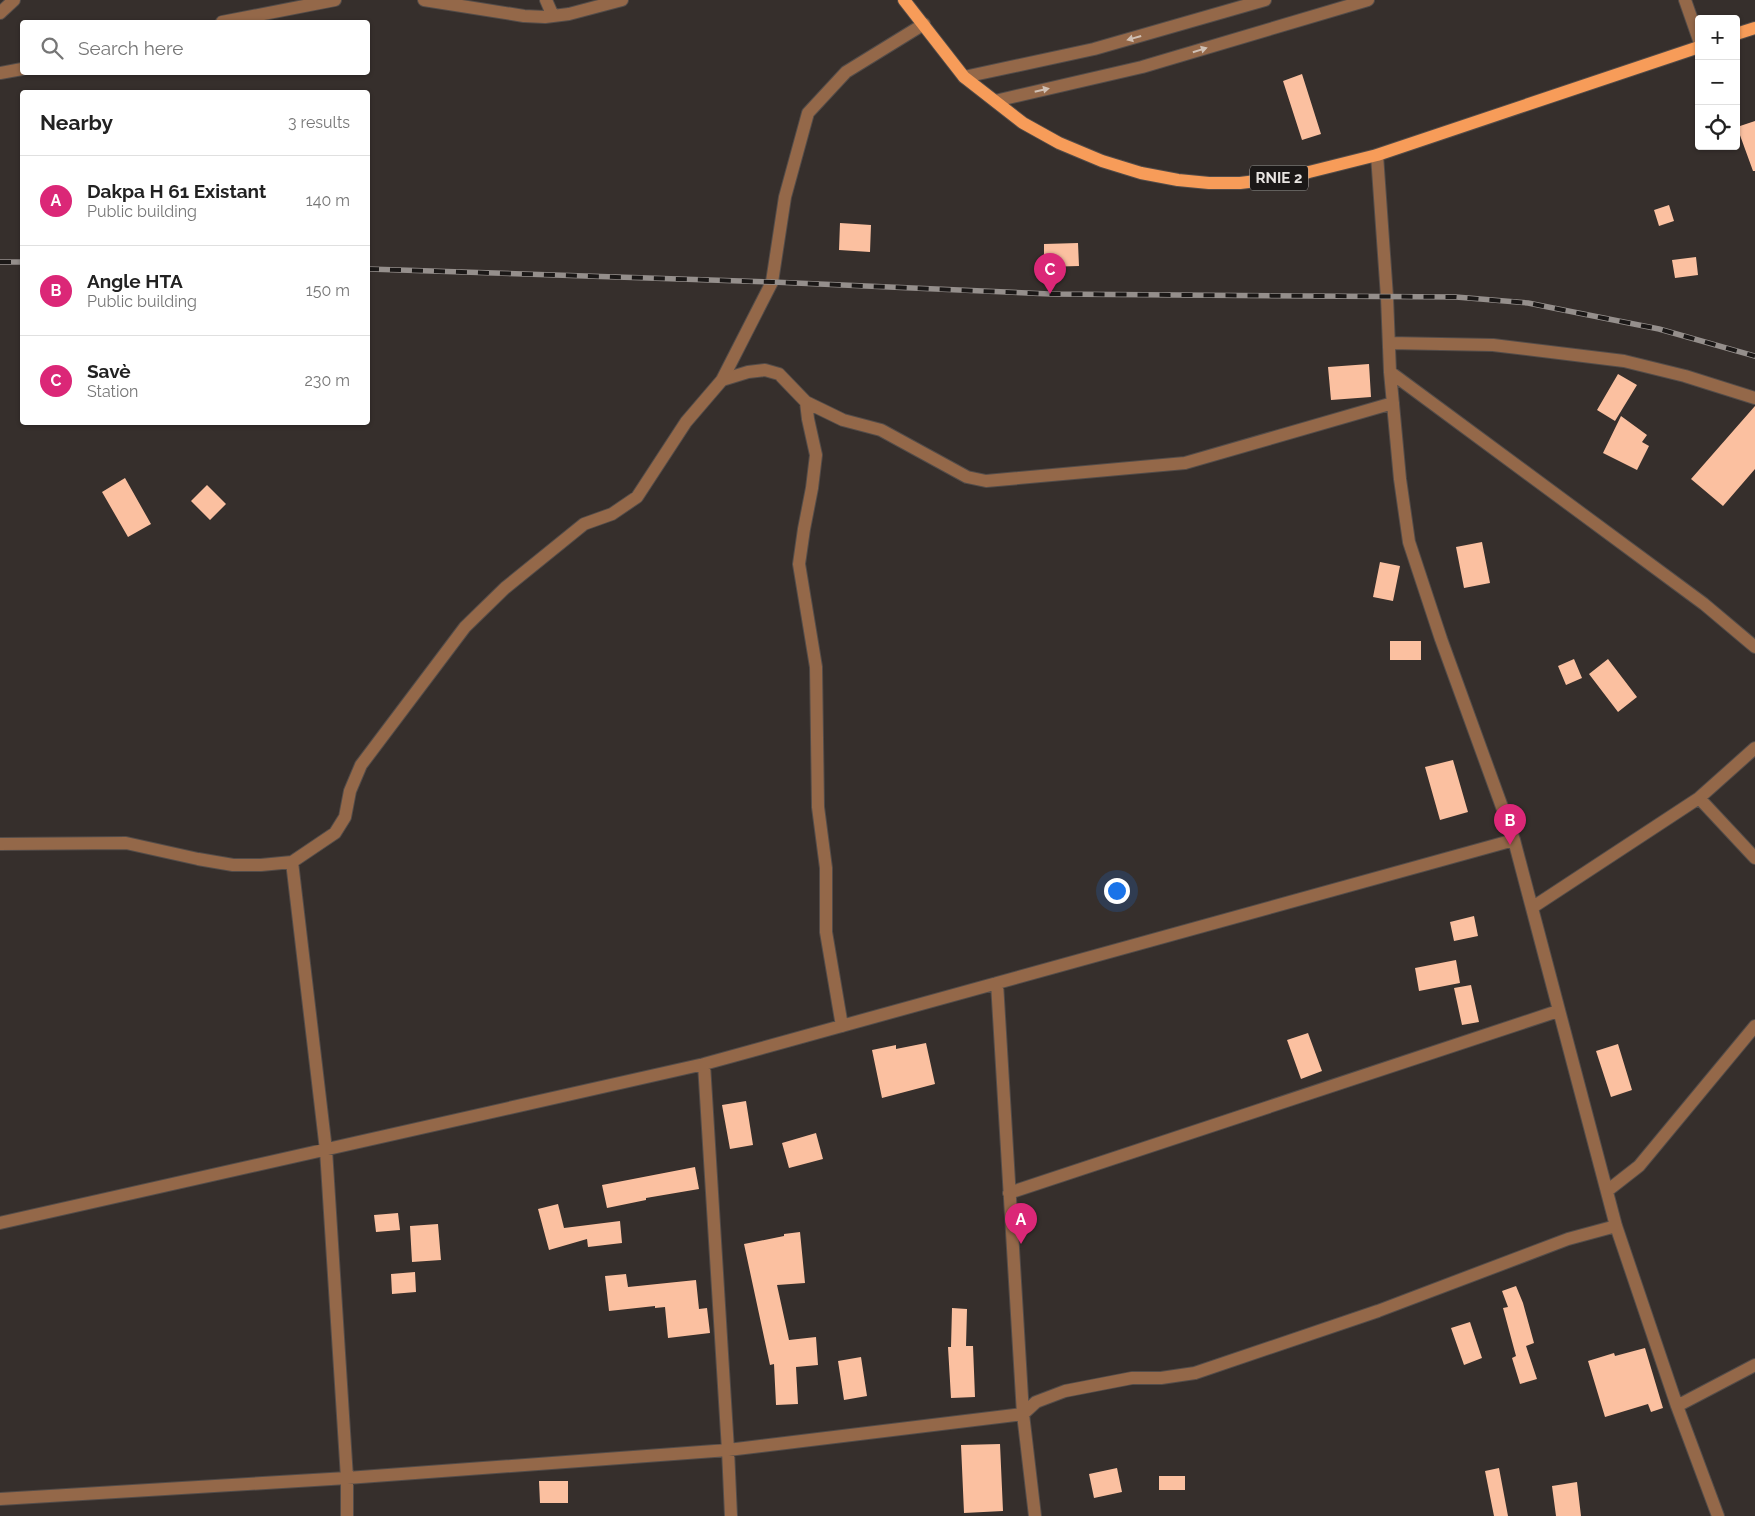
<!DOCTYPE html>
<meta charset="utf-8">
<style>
:root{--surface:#fff;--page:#f6f6f6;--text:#222;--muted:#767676;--line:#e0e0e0;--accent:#db2777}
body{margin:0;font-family:Raleway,sans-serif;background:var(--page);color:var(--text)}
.controls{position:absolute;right:15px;top:15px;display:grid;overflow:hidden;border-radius:5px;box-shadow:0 1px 4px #0004}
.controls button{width:45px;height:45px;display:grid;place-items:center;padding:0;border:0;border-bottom:1px solid var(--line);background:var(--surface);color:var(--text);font:25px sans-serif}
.you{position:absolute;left:1116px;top:890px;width:18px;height:18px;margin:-12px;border:4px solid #fff;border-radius:50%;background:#1a73e8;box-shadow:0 0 0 8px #1a73e833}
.badge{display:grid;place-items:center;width:32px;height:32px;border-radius:50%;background:var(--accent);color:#fff;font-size:16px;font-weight:700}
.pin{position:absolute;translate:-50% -41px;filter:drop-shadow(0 1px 2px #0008)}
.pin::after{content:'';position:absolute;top:26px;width:18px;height:15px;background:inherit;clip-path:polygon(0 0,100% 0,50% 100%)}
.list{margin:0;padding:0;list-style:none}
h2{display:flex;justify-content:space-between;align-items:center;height:65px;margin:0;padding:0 20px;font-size:21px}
h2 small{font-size:16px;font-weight:400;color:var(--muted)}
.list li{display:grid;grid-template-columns:32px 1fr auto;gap:15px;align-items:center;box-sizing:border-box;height:90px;padding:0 20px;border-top:1px solid var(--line)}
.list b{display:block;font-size:19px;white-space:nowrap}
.list p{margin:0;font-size:16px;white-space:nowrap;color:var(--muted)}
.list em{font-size:16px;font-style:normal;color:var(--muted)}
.icon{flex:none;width:28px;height:28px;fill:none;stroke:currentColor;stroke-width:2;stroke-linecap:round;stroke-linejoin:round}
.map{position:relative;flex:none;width:1755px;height:1516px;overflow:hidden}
.search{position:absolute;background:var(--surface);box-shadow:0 1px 4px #0004;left:20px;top:20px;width:350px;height:55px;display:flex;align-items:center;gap:12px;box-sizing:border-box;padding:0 18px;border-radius:5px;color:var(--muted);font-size:19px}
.panel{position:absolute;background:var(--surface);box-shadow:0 1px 4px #0004;left:20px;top:90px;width:350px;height:335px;border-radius:5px}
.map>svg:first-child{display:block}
</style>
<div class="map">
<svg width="1755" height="1516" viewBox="0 0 1755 1516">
<rect width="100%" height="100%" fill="#362f2c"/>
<path fill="#fbc0a0" d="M1302,74L1321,134L1302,140L1283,81Z
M1755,121V171H1753L1737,127Z
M1669,205L1674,221L1659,226L1654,210Z
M840,223L871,225L870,252L839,250Z
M1078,243L1079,266L1044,267V244Z
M1696,257L1698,275L1675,278L1672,260Z
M1369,364L1371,397L1331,400L1328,367Z
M1618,374L1637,385L1615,421L1597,410Z
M1755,406V469L1723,506L1691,479Z
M1621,416L1647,435L1642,442L1649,446L1637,470L1603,453Z
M125,478L151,524L128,537L102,492Z
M207,485L226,504L210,520L191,501Z
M1482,542L1490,583L1464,588L1456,547Z
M1380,562L1400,566L1393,601L1373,597Z
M1390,641H1421V660H1390Z
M1574,659L1582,678L1566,685L1558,666Z
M1608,659L1637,697L1618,712L1589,674Z
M1453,760L1468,812L1440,820L1425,767Z
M1474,916L1478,936L1454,941L1450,922Z
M1456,960L1460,983L1419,991L1415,968Z
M1471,985L1479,1022L1462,1025L1454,988Z
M1308,1033L1322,1071L1301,1079L1287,1040Z
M926,1043L935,1084L882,1098L872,1050L896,1045V1049Z
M1618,1044L1632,1090L1611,1097L1596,1051Z
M746,1101L753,1145L730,1149L722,1105Z
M816,1133L823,1159L789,1168L782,1143Z
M695,1167L699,1189L646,1198V1200L607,1208L602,1185Z
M558,1204L564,1228L620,1221L622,1243L588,1247L587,1239L549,1250L538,1209Z
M398,1213L400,1230L376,1232L374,1215Z
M438,1224L441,1260L412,1262L410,1226Z
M800,1232L805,1283L777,1285L789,1340L816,1337L818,1365L796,1367L798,1404L776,1405L774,1364L770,1365L744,1244L784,1236V1234Z
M415,1272L416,1292L392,1294L391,1274Z
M626,1274L628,1287L696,1280L699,1309L707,1308L710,1333L668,1338L665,1307L655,1308V1306L609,1311L605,1276Z
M1516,1286L1523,1303L1534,1343L1526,1346L1537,1379L1520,1384L1512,1358L1516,1356L1503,1308L1508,1307L1502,1291Z
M952,1308L967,1309L966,1346H973L975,1397L951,1398L948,1347H951Z
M1470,1322L1482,1358L1464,1365L1451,1328Z
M1645,1348L1663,1408L1651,1412L1648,1404L1605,1417L1588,1361L1614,1353L1615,1356Z
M861,1357L867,1396L844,1400L838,1361Z
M1000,1444L1003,1511L964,1513L961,1445Z
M1117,1468L1122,1492L1094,1498L1089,1474Z
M1499,1468L1508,1516H1494L1485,1471Z
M1159,1476H1185V1490H1159Z
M539,1481H568V1503H540Z
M1577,1482L1581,1516H1556L1552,1486Z"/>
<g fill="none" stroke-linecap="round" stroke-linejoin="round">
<defs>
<path id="minor" d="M424,0L524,16L545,17L569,14L622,0
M546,0L553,16
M1685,0L1699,40
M0,13L14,0
M222,22L335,0
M0,73L22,69
M964,77L1094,49L1265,0
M995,101L1142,67L1368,0
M1377,155L1387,297L1390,372L1400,479L1409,542L1441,639L1514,840L1616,1226L1677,1406L1718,1516
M1389,343L1493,345L1624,361L1685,376L1755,398
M1390,372L1704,604L1755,647
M722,380L748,372L765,370L779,374L806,402L843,420L881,430L967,477L986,481L1185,463L1393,403
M806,402L808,419L816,455L812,488L804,529L799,564L816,667L818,807L826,868V932L842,1026
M1699,798L1755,858
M0,844L126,843L198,859L233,865H261L292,862
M1533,907L1699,798L1755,748
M997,983L1023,1414L1035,1516
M704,1064L728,1450L731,1516
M1607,1191L1639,1166L1755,1026
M1009,1193L1558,1011
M0,1223L704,1064L1514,840
M1677,1406L1755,1365
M0,1499L347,1478L728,1450L1023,1414L1036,1402L1065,1391L1132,1378H1161L1195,1373L1378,1311L1568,1239L1616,1226
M347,1516V1478L326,1150L292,862L335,833L345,817L350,791L361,765L465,627L505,588L584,524L612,514L637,497L686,422L722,380L772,282L785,197L808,113L846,72L924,24"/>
<path id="major" d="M904,0L964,77L1023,123L1059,143L1102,161L1141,173L1178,180L1209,183H1240L1273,179L1309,172L1377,155L1699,47
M1736,34L1755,28"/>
</defs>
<use href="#minor" stroke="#534c49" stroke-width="14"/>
<use href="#major" stroke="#534c49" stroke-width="14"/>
<use href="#minor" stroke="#946849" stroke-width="12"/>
<use href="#major" stroke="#f79c59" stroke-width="12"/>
<defs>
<path id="rail" d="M0,262H22
M368,269L772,282L1050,294L1456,297L1528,303L1659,329L1755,356"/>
</defs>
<use href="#rail" stroke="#958f8c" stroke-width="5.5"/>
<use href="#rail" stroke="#1b1817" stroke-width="4" stroke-dasharray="11" stroke-linecap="butt"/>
</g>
<defs><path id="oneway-solid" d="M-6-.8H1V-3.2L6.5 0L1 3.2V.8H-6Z" transform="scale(1.25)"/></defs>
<g fill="#d0c0b4">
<use href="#oneway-solid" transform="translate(1134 38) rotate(164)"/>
<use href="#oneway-solid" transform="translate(1200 50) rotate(-17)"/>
<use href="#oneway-solid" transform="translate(1042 90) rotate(-13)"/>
</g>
<g text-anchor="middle" stroke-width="5" stroke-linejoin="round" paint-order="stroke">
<rect fill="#1b1817" stroke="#aba8a5" stroke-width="1" x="1250" y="165.5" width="58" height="25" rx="4"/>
<g font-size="15" font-weight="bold" fill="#e9e5e2">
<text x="1279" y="183">RNIE 2</text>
</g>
</g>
</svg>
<div class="controls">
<button>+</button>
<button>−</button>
<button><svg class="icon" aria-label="locate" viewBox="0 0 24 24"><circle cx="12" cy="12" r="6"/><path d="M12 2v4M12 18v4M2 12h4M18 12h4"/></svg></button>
</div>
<div class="you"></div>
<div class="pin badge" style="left:1021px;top:1244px">A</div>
<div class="pin badge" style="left:1510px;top:845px">B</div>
<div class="pin badge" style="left:1050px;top:294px">C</div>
<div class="search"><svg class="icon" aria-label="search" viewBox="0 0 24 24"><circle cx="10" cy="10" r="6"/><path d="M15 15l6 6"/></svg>Search here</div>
<section class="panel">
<h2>Nearby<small>3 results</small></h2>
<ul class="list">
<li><span class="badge">A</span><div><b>Dakpa H 61 Existant</b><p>Public building</p></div><em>140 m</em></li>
<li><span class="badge">B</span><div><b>Angle HTA</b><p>Public building</p></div><em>150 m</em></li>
<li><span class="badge">C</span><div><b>Savè</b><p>Station</p></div><em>230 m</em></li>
</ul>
</section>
</div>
